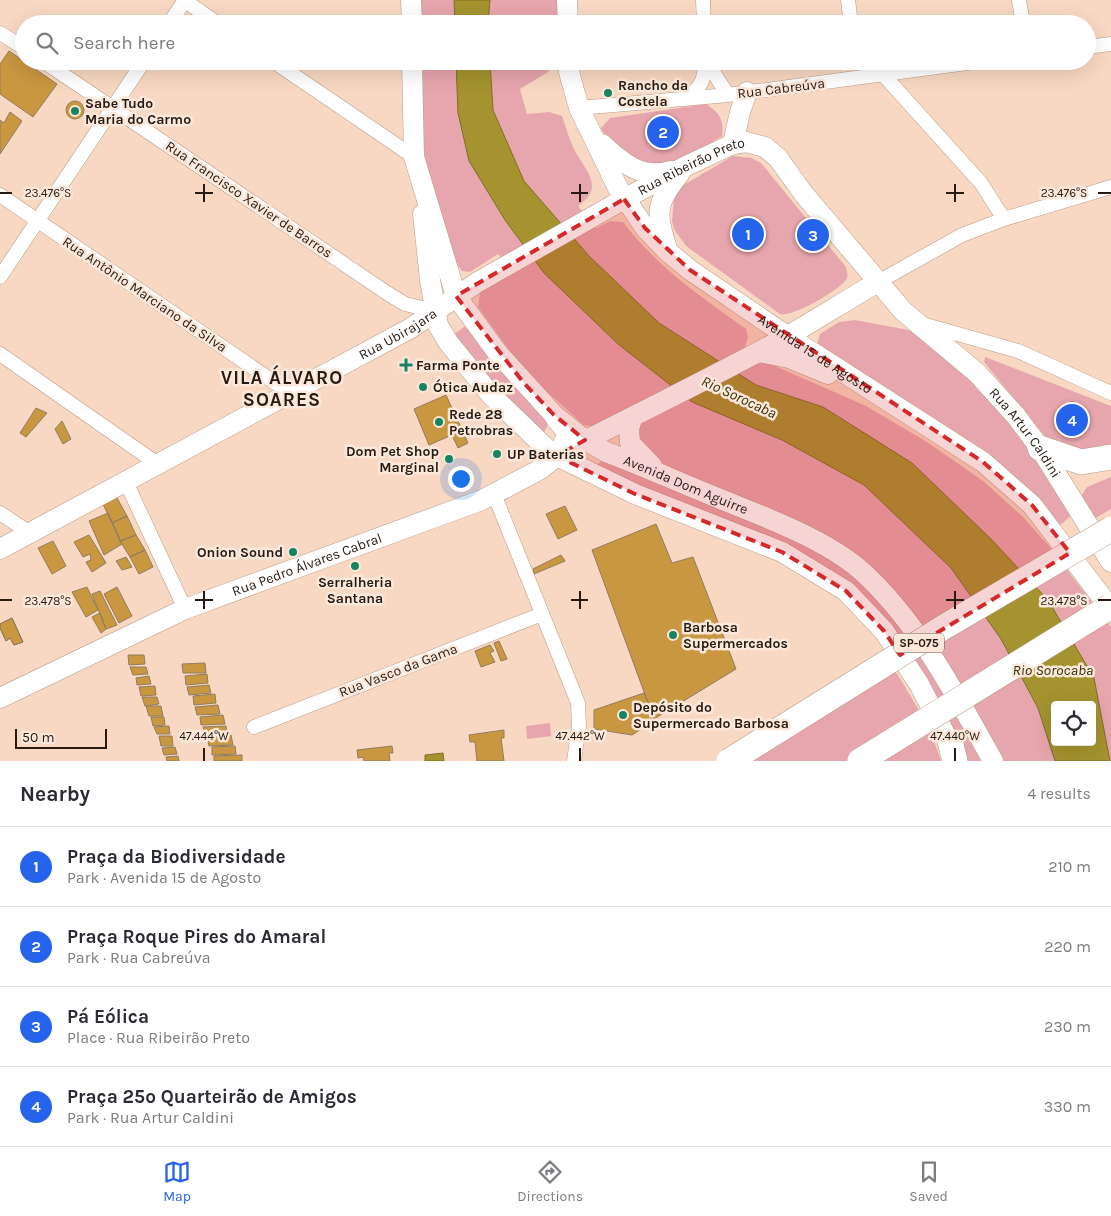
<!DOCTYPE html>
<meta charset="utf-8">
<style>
:root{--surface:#fff;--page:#f2f2f3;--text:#2b2b33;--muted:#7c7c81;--line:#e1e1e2;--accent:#2563eb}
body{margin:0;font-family:Karla,sans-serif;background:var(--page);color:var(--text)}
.controls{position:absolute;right:15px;bottom:15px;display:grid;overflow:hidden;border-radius:5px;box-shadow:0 5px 20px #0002}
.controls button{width:45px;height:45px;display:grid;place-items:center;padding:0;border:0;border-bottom:1px solid var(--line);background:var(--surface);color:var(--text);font:25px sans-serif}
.scale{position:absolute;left:15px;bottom:12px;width:92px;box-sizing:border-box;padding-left:5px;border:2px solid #261a13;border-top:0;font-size:14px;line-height:18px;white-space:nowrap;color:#261a13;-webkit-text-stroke:4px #fce8db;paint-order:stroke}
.you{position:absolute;left:460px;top:478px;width:18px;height:18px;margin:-12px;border:4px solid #fff;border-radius:50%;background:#1a73e8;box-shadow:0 0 0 8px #1a73e833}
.badge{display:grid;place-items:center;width:32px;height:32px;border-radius:50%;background:var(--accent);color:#fff;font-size:16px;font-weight:700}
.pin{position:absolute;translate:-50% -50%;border:2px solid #fff;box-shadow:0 1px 5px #0006}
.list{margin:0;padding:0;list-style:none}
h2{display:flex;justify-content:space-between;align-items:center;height:65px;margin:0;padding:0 20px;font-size:21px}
h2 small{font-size:16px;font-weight:400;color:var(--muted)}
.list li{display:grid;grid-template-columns:32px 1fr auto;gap:15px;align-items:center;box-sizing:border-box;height:80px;padding:0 20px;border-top:1px solid var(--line)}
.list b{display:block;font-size:19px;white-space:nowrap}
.list p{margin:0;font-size:16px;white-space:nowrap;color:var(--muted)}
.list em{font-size:16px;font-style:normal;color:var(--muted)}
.icon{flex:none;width:28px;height:28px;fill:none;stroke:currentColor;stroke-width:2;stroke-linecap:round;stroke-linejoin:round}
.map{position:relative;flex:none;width:1111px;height:761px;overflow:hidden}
.search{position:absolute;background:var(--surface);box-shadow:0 5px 20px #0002;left:15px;right:15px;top:15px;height:55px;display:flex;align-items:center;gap:12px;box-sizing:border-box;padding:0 18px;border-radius:28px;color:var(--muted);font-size:19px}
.sheet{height:385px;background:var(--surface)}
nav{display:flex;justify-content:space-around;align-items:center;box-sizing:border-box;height:70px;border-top:1px solid var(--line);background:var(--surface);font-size:14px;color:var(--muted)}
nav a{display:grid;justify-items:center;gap:2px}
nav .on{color:var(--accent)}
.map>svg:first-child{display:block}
</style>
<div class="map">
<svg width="1111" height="761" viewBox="0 0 1111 761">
<rect width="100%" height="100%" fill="#f8d8c2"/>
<path fill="#e7a5ad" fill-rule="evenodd" d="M421,0H561L560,24H421Z
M421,61H557L548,72L520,89L527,114L549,112L562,116C566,127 569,139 574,149C585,171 606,187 578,206L596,228L610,221L623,222C657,267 701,297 746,329L748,337L744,350L756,364L766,362L866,406L927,442L983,481L1022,516L1048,545L1111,627V761H1002L870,570L658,465L634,434L584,425L525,372L478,307L480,293L515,272L498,254L470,272L462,271L454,259L430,183L423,149ZM1055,705H1092V742H1055Z
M706,104C720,113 724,120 722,136C711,142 684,161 674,163C646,168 613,153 601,128L610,118Z
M733,156L751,158L761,163L846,267C847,272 849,277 845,281C836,292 793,317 780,314L686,246L674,229L672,221L674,198L682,186Z
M855,320L914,331L956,364L1024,439L1072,515L1059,526L817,344L820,334L839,322Z
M467,325L547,421V426L543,434L540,436L450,337Z
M985,357L1111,406V450L1091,455L1052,445L984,362Z
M602,460L777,530L827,557L859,578L902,627L985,761H966L852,591L596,466Z
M1111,477V509L1094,519L1085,507L1082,495L1087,487Z
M895,671C913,699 931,729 941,761H750Z
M550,723L551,736L527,739L526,726Z"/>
<path fill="#a4932f" stroke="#7e6f27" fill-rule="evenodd" d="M454,0H490L488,24H455Z
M456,61H490L493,110L524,181L589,256L659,323L756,385L823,407L912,463L991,539L1048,600L1094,678L1110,761H1055L1038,708L1001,639L951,568L864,485L782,440L692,402L618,344L544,273L505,220L469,161L458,113ZM1055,705H1092V742H1055Z
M443,753L444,761H425V755Z"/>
<path fill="#ca9741" stroke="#8f7c60" d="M9,51L57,84L33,117L0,94V64Z
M66 110a9 9 0 1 1 18 0a9 9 0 1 1-18 0Z
M10,112L22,121L0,154V120L4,123Z
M446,395L468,443L458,448L452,435L429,445L414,409Z
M36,408L47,413L26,437L20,433Z
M62,421L71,439L63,444L55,429Z
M499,449L502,456L494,459L491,452Z
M117,498L127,516L112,523L103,504Z
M565,506L577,530L558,539L546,514Z
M108,513L122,544L104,555L89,521Z
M127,516L136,535L120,541L112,523Z
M656,524L672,563L693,557L736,669L654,719L592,550Z
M89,535L106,563L92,572L86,562L91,560L90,554L83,557L74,542Z
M136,535L145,550L130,557L120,541Z
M53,541L66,566L52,574L38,548Z
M145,550L153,567L139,574L130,557Z
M561,555L565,561L534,574L533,569Z
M126,557L132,567L122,570L116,561Z
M87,587L98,610L86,617L72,592Z
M117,587L132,616L119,623L104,594Z
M100,591L117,625L106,629L92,594Z
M100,613L106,629L101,633L92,617Z
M12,618L23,642L14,645L10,638L6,641L0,628V624Z
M12,618L23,642L14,645L10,638L6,641L0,628V624Z
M499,641L507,659L501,661L494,643Z
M490,645L494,651L490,653L495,662L481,667L475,651Z
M128,655H144L145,664L129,665Z
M205,663L206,673H183L182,664Z
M130,667H146L148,674L133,675Z
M207,674L208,683L186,685L185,676Z
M149,676L151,684L137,685L136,678Z
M209,685L211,693L189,695L187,687Z
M155,686L156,695L141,696L139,687Z
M644,693L654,719L644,727L632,735L594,729V710Z
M215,694L216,703L194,705L193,696Z
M142,697H157L159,704L145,706Z
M218,705L220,714L197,715L195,707Z
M146,706H161L163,716H149Z
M223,715L225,724L201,725L200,717Z
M151,717H164L165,725L153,726Z
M169,726L170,734H157L154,727Z
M226,726L227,734L205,735L203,727Z
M504,730V738H501L504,761H477L475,742H470L469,735Z
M231,735L233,745L209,746L207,737Z
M159,736H172L173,746H161Z
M235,746L236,754L212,755V747Z
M392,746L393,753H389L390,761H364L363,757L358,758L357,750Z
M175,747L177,754L164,755L162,748Z
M242,755V761H214V756Z
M178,756L179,761H167L166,757Z"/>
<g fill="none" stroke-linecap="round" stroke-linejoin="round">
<defs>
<path id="street" d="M184,0L218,24
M703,0L704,24
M848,0L851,24
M1019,0L1023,24
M169,24L185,0
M0,33L24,48
M1087,47L1111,44
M43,61L387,293L405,304L434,311
M273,61L414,157
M710,61L715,75L728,95
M871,61L981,183L1004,219
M685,99C701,88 705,80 705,61
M579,108L728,95L982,61
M0,195L290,393
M0,277L144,61
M878,282L962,235L1004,219L1111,187
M922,324L1018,351L1111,393
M0,354L159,465
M126,482L185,609
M494,494L578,703L579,726L574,761
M0,513L30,533
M254,727L542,614"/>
<g id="secondary">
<path d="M411,0L412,24"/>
<path d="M567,0L568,24"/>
<path id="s1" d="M412,61L414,157L456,296L497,352L554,415L585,440L606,452C644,466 680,483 718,498C764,517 832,541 868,577C921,628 957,697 993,761"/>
<path id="s2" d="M569,61V72L579,108L618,188L645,228L667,251L690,270L787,336L983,462L1032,505L1111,609"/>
<path d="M602,144C621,162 642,180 670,171"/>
<path d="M733,144L740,112L747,92"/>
<path d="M423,214L430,280L438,325L448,342L490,394L548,450L557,456L635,494L782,552L846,591L884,631L919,684L956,755"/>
<path d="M667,249C655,210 656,204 680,173"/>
<path d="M759,352L789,358L828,374"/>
<path d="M632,419L629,429L630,443L652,466"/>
<path d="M576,445C646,410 717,375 786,337C817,319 847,300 878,282"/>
<path id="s3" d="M0,549L411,328L478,282L624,199L684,167L733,144L746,142L765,147L778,158L803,193L903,311L977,373L1016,416L1040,448L1111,562"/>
<path id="s4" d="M0,698L185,609L482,500L541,469L557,456L567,436L566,431L556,419"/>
</g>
<path id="highway" d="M1040,448L1081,462L1111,457
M950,741L955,761"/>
</defs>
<use href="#street" stroke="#b99a86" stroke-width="15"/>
<use href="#secondary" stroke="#b99a86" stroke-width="21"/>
<use href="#highway" stroke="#b99a86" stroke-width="26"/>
<use href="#street" stroke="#fff" stroke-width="14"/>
<use href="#secondary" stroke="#fff" stroke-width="20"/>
<use href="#highway" stroke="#fff" stroke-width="25"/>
<defs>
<path id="highway-bridge" d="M729,761L944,627L1111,529
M860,761L1111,606"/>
</defs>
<use href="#highway-bridge" stroke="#b99a86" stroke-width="26" stroke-linecap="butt"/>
<use href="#highway-bridge" stroke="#fff" stroke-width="25"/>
</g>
<path fill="#d62828" fill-opacity="0.2" stroke="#d62828" stroke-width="4" stroke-dasharray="10 6" stroke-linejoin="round" d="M624,199L645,228L690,270L983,462L1032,505L1070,553L900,655L884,631L846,591L782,552L635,494L557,456L585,440L554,415L523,382L456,296Z"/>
<path fill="none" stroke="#261a13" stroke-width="2" d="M204,184V202M580,184V202M955,184V202M0,193H12M195,193H213M571,193H588M946,193H964M1098,193H1111M204,591V609M580,591V609M955,591V609M0,600H12M195,600H213M571,600H588M946,600H964M1098,600H1111M204,748V761M580,748V761M955,748V761"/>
<g fill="#178461" stroke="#fce8db" stroke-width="2">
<circle cx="608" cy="93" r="5"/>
<circle cx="75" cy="111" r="5"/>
<path d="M403.5 357.5h5v5h5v5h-5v5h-5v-5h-5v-5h5z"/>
<circle cx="423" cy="387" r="5"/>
<circle cx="439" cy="422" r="5"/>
<circle cx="497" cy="454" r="5"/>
<circle cx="449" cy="459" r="5"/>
<circle cx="293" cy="552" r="5"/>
<circle cx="355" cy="566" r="5"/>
<circle cx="673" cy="635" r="5"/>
<circle cx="623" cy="715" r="5"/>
</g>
<g text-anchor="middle" stroke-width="5" stroke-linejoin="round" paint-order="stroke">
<rect fill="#fce8db" stroke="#66584f" stroke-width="1" x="894" y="633.5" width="50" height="19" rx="4"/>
<g font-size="12" font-weight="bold" fill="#261a13">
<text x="919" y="647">SP-075</text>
</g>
<g font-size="14" font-weight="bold" fill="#261a13" stroke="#fce8db" text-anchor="start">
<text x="618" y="90">Rancho da<tspan x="618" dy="16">Costela</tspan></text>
<text x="85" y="108">Sabe Tudo<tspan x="85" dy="16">Maria do Carmo</tspan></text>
<text x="416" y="370">Farma Ponte</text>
<text x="433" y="392">Ótica Audaz</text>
<text x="449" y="419">Rede 28<tspan x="449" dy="16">Petrobras</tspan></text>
<text x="439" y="456" text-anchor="end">Dom Pet Shop<tspan x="439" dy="16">Marginal</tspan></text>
<text x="507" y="459">UP Baterias</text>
<text x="283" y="557" text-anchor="end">Onion Sound</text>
<text x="355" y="587" text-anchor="middle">Serralheria<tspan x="355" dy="16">Santana</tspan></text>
<text x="683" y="632">Barbosa<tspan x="683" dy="16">Supermercados</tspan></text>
<text x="633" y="712">Depósito do<tspan x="633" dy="16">Supermercado Barbosa</tspan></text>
</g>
<g font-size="14" fill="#261a13" stroke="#fce8db">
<text transform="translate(781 88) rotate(-7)" y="5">Rua Cabreúva</text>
<text dy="5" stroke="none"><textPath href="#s3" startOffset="791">Rua Ribeirão Preto</textPath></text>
<text transform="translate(249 199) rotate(34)" y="5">Rua Francisco Xavier de Barros</text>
<text transform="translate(145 294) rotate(34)" y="5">Rua Antônio Marciano da Silva</text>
<text dy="5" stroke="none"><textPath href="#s3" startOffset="452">Rua Ubirajara</textPath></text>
<text dy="5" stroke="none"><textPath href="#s2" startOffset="398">Avenida 15 de Agosto</textPath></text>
<text dy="5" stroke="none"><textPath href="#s3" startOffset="1259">Rua Artur Caldini</textPath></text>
<text dy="5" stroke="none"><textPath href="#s1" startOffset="546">Avenida Dom Aguirre</textPath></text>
<text dy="5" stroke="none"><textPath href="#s4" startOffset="335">Rua Pedro Álvares Cabral</textPath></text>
<text transform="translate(398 670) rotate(-21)" y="5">Rua Vasco da Gama</text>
</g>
<g font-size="15" font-style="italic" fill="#3a3207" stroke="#fce8db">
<text transform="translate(739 397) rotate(25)" y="5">Rio Sorocaba</text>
<text x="1053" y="675">Rio Sorocaba</text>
</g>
<g font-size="19" font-weight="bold" letter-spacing="1" fill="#261a13" stroke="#fce8db">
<text x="282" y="384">VILA ÁLVARO<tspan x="282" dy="22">SOARES</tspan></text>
</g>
</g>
<g font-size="12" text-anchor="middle" fill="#261a13" stroke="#fce8db" stroke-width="5" stroke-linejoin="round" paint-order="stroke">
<text x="48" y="197">23.476°S</text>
<text x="1064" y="197">23.476°S</text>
<text x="48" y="605">23.478°S</text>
<text x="1064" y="605">23.478°S</text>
<text x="204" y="740">47.444°W</text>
<text x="580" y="740">47.442°W</text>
<text x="955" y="740">47.440°W</text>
</g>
</svg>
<div class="controls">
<button><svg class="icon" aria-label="locate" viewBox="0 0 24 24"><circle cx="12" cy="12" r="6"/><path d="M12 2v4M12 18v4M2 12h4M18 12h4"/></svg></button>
</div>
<div class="scale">50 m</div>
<div class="you"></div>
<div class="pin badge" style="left:748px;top:234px">1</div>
<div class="pin badge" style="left:663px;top:132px">2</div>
<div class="pin badge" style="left:813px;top:235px">3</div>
<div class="pin badge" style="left:1072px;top:420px">4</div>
<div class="search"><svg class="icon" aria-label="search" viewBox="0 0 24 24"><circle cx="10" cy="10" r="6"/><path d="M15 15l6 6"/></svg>Search here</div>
</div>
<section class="sheet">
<h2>Nearby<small>4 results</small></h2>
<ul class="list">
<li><span class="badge">1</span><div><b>Praça da Biodiversidade</b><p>Park · Avenida 15 de Agosto</p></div><em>210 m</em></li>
<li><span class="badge">2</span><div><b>Praça Roque Pires do Amaral</b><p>Park · Rua Cabreúva</p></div><em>220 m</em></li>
<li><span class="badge">3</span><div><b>Pá Eólica</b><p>Place · Rua Ribeirão Preto</p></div><em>230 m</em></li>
<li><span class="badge">4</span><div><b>Praça 25º Quarteirão de Amigos</b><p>Park · Rua Artur Caldini</p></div><em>330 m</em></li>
</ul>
</section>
<nav>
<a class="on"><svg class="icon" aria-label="map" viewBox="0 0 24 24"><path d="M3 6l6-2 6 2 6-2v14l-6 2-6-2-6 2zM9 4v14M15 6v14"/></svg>Map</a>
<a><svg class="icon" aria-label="directions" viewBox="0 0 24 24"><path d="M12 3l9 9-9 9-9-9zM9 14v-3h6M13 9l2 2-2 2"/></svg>Directions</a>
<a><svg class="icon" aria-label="saved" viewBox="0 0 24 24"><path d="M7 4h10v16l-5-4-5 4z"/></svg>Saved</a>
</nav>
